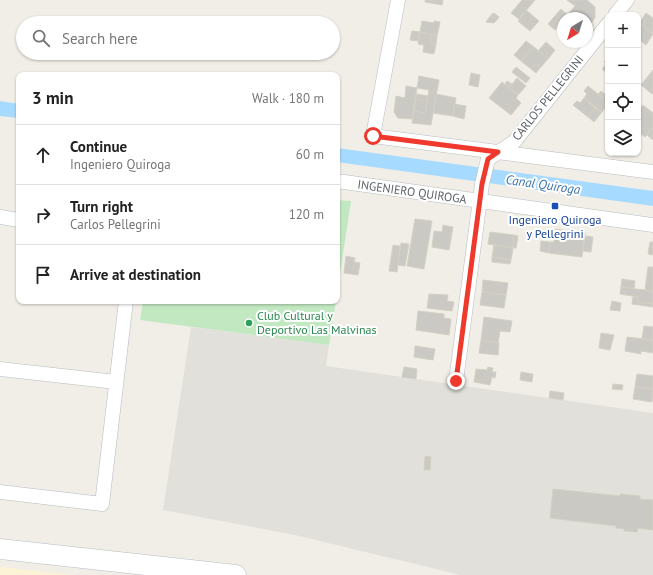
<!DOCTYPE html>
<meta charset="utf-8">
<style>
:root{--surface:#fff;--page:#f2f2f2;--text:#222;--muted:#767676;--line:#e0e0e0}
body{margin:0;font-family:"PT Sans",sans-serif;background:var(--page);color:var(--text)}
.controls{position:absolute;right:12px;top:12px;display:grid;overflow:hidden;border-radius:8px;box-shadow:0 1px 3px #0004}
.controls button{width:36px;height:36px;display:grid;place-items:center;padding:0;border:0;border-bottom:1px solid var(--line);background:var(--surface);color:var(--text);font:20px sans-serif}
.compass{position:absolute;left:557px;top:12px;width:36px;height:36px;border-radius:50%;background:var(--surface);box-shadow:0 1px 3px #0004;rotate:218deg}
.stop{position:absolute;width:12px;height:12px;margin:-9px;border:3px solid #ef392d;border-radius:50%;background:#fff}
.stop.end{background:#ef392d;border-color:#fff;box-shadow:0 1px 4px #0008}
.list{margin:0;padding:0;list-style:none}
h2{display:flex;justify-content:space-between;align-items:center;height:52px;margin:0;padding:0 16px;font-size:17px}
h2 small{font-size:13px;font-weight:400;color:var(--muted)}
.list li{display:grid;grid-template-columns:26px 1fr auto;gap:12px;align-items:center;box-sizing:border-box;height:60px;padding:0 16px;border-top:1px solid var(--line)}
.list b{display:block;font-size:15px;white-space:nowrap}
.list p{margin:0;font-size:13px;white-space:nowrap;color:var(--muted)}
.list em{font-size:13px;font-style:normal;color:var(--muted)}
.icon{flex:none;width:22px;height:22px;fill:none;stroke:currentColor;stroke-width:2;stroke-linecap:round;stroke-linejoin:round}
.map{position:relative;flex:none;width:653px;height:575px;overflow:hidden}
.search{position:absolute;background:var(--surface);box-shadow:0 1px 3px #0004;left:16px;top:16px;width:324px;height:44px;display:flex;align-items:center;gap:10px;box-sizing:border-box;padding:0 14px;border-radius:22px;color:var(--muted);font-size:15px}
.panel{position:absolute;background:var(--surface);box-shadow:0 1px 3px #0004;left:16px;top:72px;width:324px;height:232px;border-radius:8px}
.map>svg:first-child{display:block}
</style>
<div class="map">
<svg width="653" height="575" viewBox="0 0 653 575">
<rect width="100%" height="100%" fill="#f0eee6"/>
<path fill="#e1e0da" d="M191,327L329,345L326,366L653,413V575H461L295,535L163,510Z"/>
<path fill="#c2e8c2" d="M337,200L351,201L337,293Z
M143,301H336L329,345L140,320Z"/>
<path fill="#fcf2d5" d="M0,567L74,575H0Z"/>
<path fill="#a7daff" d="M0,101L19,104V118L0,116Z
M337,148L653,191V206L337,162Z"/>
<path fill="#cbc9c3" stroke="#d5d0c4" d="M425,0H443L442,5L425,2Z
M522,0H535L519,19L511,13Z
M567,0H587L595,7V18L587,28V18H571L568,15L575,6Z
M561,9L571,18H563V27L560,24L555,30L548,24Z
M526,10L539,21L530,31L518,21Z
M494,13L499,17L497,20L491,15Z
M646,13L653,18V34L642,26L645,21L642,19Z
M491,15L497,20L494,23L486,22Z
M642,19L645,21L642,26L639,23Z
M422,21L434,23V21L440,22L437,36L420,32Z
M638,22L653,34L646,45L638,39Z
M412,31L420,32L418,41L410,40Z
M420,32L432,34L430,43L436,44L434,54L423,52L424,45L418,44Z
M432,34L437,36L436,44L430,43Z
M526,41L534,47L521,61L514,55Z
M546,42L555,50L548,59L538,51Z
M534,47L548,59L540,68L535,63L531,69L521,61Z
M608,58V74L602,69L606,64L604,62Z
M535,63L540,68L536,73L531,69Z
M516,67L530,78L526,83L512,72Z
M653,70V93L652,94L641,85Z
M471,73L480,75L478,87L469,85Z
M419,76L439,80L431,125L412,123L414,111L425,113L428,96L429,90L417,88Z
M517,78L526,86L518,95L509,88Z
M507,81L512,84L509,88L505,84Z
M502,82L518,95L516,98L521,103L511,115L489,98Z
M406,86L417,88L412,119L398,118L394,112L396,96L405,98Z
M588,86L603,98L606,95L608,97V104L602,112L584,98L587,94L584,91Z
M601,91L606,95L603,98L598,94Z
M416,94L428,96L427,101L416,99Z
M436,94L456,98L453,116L433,113Z
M584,98L595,108L588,117L573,105L577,101L580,103Z
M416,99L427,101L425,113L414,111Z
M454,104L466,106L464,119L453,116Z
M643,105L653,113V127L650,131L646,127L643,130L638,127V112Z
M595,108L602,112L594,122L588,117Z
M638,126L643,130L646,127L650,131L645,137L638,132Z
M653,127V140L647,135Z
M415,219L432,221L424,269L407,266Z
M443,225L453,227L449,250L432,247L434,231L442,232Z
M556,229L567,231V234L555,233Z
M567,231L585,233L582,257L549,253L550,242H554L555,233L567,234Z
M490,232L514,235L513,248L488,244Z
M514,235L518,236L516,248H513Z
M585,236L593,237L591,252L583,251Z
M541,241L550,242L549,253L540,251Z
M650,242H653V255L648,254Z
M401,243L409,244L405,266L398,265Z
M393,245L400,246L397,272L389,271Z
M494,245L513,248L511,260L492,257Z
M346,256L355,258L354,262L360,263L358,275L344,273Z
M492,257L511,260L510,264L492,262Z
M648,267H653V291L645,290Z
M622,279L635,281L634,289L621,287Z
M483,280L508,283L506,295L482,292Z
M621,287L653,291V304L638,302V297L620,294Z
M482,292L506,295L504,308L480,305Z
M429,294L448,295L447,301L454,302L452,311L427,308Z
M633,297H638V302L653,304V307L632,304Z
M612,301L621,303L620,311L610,310Z
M418,311L444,314V318L451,319L449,335L416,330Z
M484,317L512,321L510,332L500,331L498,343L481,340Z
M644,326L653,327V340L642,339Z
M601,333L614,335L610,350L599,348Z
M627,337L653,340V353L641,351V354L625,351Z
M481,340L499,343L498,355L479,353Z
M415,346L435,349L433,360L414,357Z
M404,367L417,369L416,379L402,377Z
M488,367L493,368L492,372H496L495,378L492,377L490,385L474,382L476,369L487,370Z
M521,372L533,374L532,382L520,380Z
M637,374L653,376V389L635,387Z
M613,384L623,385L622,390L612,389Z
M635,387L653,389L652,402L633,399Z
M550,391L564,393L563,400L549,398Z
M425,456L431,457L430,470H424Z
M553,489L620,496V494L640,496V499L653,500V530L638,528L637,532L624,531V529L616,528V526L550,518Z"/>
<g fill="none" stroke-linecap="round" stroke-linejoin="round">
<defs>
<path id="street" d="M398,0L373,136L653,172
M615,15L627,0
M337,181L653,225
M0,217L19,220
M0,369L116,382
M456,381L482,184L488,159L514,142L608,24
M0,492L102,504L126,301"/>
<path id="secondary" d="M0,549L236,575"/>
</defs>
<use href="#street" stroke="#b8bcc0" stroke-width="15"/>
<use href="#secondary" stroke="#b9bdc2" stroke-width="21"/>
<use href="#street" stroke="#fff" stroke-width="14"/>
<use href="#secondary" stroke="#fff" stroke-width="20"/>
</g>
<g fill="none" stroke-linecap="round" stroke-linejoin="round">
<path stroke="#ef392d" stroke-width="5" d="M373,136L498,152L488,159L482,184L456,381"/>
</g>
<rect fill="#1a4fb4" stroke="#fff" stroke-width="1.5" x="551" y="202" width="8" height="8" rx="2"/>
<circle fill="#2e9e5b" stroke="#fff" stroke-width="1.5" cx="249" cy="323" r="4"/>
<g text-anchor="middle" stroke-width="4" stroke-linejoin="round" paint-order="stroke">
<g font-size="12" fill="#5d6267" stroke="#fff">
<text transform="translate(548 98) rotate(-51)" y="4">CARLOS PELLEGRINI</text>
<text transform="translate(412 192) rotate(8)" y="4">INGENIERO QUIROGA</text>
</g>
<g font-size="12" fill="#164399" stroke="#fff">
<text x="555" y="224">Ingeniero Quiroga<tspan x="555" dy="14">y Pellegrini</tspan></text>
</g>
<g font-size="12" fill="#27864d" stroke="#fff" text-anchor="start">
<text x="257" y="320">Club Cultural y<tspan x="257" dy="14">Deportivo Las Malvinas</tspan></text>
</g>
<g font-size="13" font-style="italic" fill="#3c74ad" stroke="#fff">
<text transform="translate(543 184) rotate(8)" y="5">Canal Quiroga</text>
</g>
</g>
</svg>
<div class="controls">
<button>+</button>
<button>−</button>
<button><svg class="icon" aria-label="locate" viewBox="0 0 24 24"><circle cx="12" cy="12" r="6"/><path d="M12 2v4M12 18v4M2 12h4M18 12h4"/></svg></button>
<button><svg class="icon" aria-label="layers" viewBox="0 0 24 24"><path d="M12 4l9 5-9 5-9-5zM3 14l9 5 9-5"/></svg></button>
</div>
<svg class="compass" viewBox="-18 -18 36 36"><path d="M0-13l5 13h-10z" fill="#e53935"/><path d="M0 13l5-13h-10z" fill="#767676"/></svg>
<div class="stop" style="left:373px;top:136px"></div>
<div class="stop end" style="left:456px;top:381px"></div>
<div class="search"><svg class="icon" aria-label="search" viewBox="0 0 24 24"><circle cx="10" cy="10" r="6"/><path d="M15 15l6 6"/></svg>Search here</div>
<section class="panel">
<h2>3 min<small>Walk · 180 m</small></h2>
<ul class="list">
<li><svg class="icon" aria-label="ahead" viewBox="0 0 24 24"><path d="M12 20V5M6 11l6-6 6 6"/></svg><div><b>Continue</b><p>Ingeniero Quiroga</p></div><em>60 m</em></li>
<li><svg class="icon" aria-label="right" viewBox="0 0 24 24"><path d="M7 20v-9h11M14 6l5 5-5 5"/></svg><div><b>Turn right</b><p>Carlos Pellegrini</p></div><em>120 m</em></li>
<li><svg class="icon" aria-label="arrive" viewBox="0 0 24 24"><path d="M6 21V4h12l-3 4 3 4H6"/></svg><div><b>Arrive at destination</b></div></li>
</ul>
</section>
</div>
